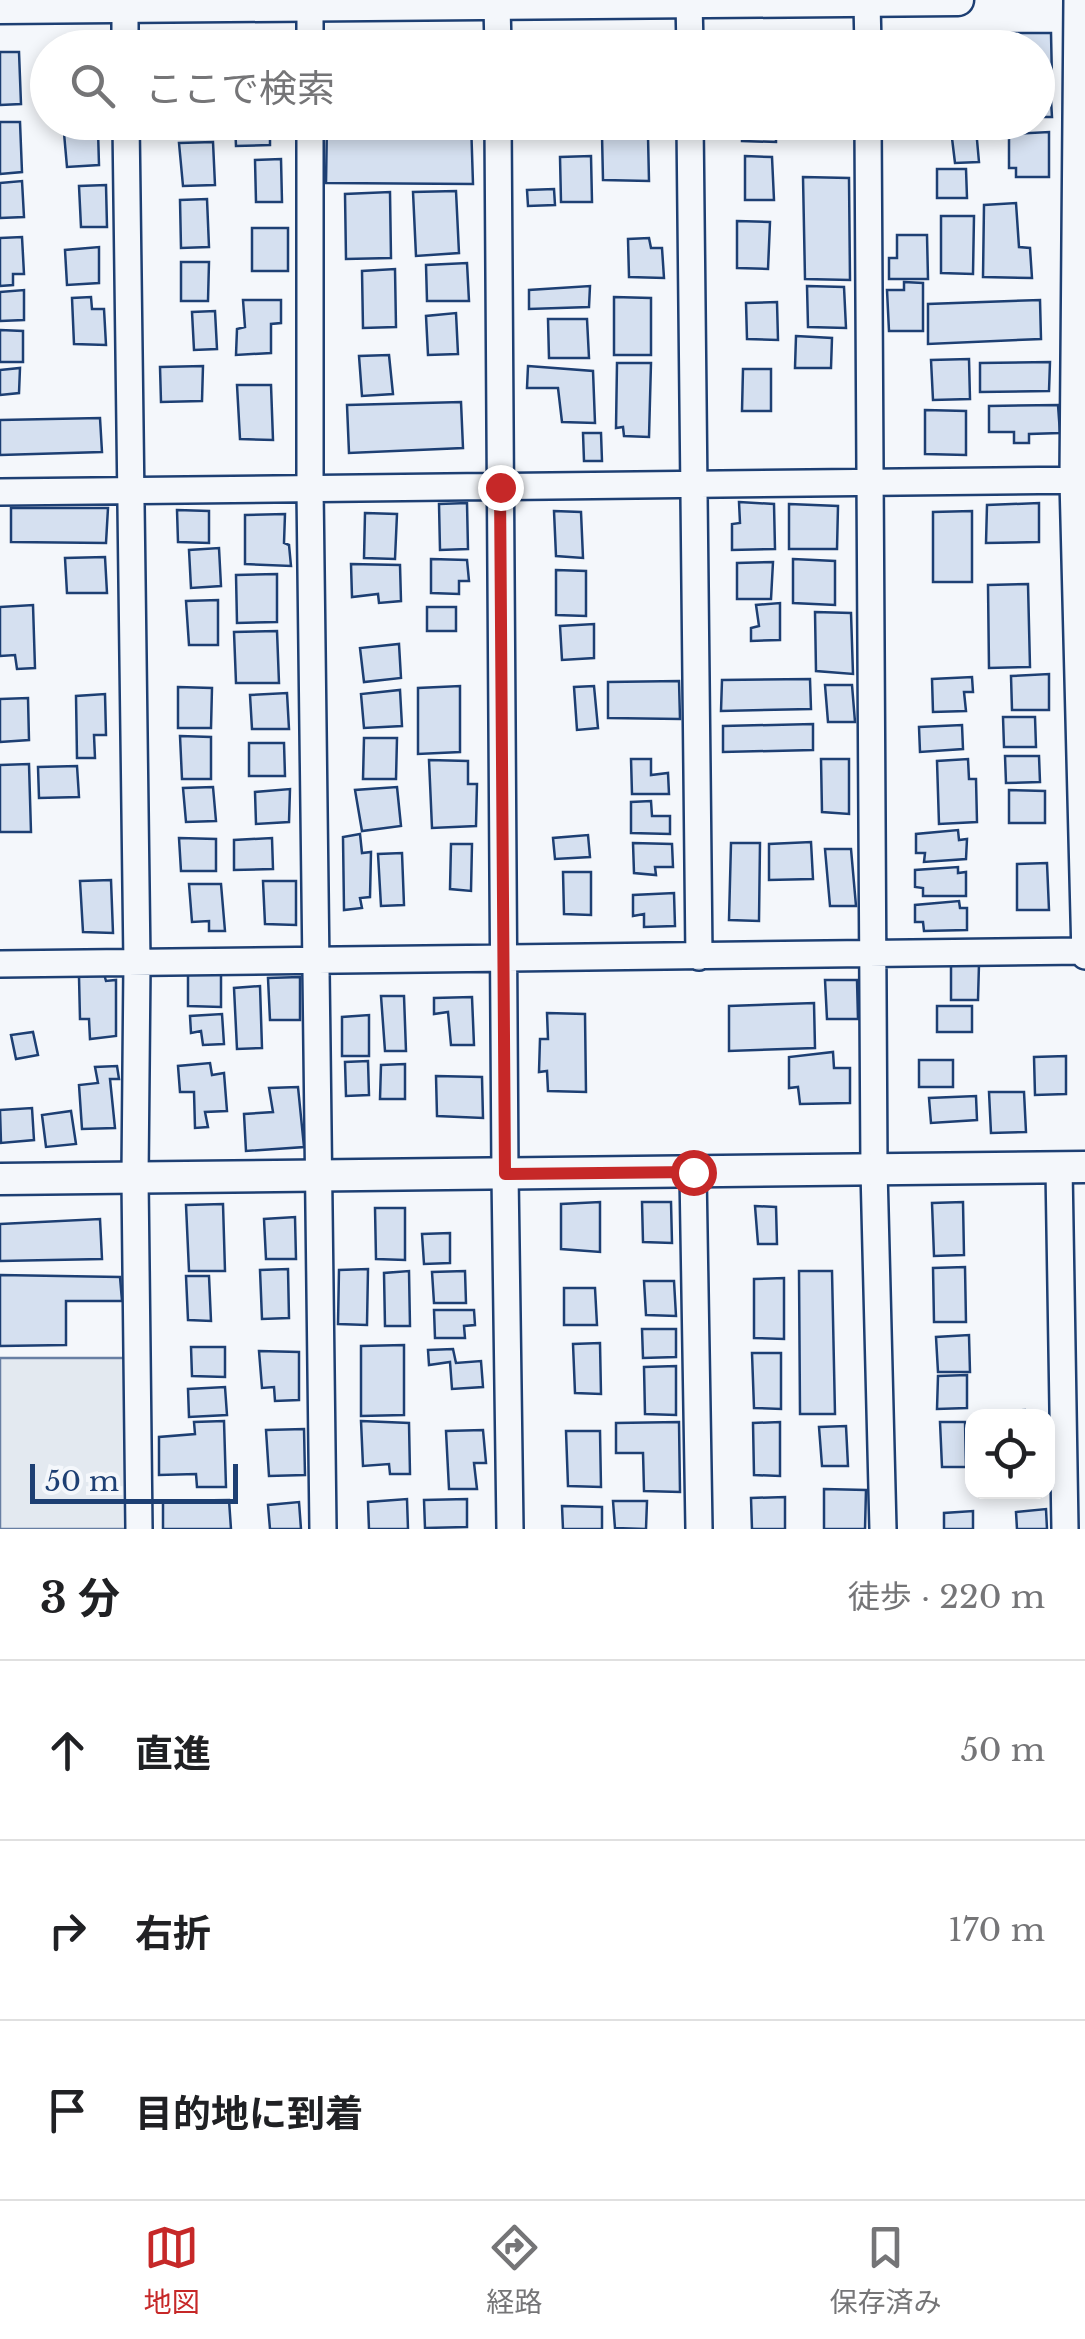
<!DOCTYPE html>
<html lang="ja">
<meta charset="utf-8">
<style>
:root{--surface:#fff;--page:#f2f2f2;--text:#202124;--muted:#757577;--line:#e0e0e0;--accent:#c62828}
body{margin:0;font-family:"Libre Baskerville","Noto Sans JP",serif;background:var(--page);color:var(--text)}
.controls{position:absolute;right:30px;bottom:30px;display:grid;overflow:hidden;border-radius:20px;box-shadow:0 5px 15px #0003}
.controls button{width:90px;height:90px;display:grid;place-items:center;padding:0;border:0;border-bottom:2px solid var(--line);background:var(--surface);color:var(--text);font:50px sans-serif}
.scale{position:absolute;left:30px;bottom:25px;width:208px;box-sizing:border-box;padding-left:10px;border:5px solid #1d3f73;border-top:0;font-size:28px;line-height:35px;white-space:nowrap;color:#1d3f73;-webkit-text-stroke:8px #f4f7fb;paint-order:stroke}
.stop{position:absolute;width:30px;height:30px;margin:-22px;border:8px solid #c62828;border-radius:50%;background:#fff}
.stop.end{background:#c62828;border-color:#fff;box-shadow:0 2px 10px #0008}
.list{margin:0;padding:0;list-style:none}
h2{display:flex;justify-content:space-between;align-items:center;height:130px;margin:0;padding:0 40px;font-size:42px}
h2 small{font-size:32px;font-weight:400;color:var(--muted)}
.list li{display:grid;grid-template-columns:65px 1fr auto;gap:30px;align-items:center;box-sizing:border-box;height:180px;padding:0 40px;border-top:2px solid var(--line)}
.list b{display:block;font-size:38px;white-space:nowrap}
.list em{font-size:32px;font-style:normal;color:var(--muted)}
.icon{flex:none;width:55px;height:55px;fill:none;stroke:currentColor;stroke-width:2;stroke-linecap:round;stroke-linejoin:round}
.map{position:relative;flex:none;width:1085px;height:1529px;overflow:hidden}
.search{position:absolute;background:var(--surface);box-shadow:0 5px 15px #0003;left:30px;right:30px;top:30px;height:110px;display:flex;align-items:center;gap:25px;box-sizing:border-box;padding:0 35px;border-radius:55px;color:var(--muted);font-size:38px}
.sheet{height:670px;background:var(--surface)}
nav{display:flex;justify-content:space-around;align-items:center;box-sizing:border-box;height:140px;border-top:2px solid var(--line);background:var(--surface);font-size:28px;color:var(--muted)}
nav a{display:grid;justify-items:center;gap:5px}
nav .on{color:var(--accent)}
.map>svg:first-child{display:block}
</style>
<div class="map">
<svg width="1085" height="1529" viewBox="0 0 1085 1529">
<rect width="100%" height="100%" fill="#f4f7fb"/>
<path fill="#e3e9f0" stroke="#687fa3" stroke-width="2.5" d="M0,1358H125L126,1529H0Z"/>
<path fill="#d5e0f0" stroke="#1d3f73" stroke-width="2.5" d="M1000,33H1051L1052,80H1038V48H1000Z
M601,39H664V48H601Z
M0,52H19L21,104L0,105Z
M1038,83H1050L1052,117H1038Z
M0,122H20L22,172L0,174Z
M173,122H208V133L174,134Z
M235,122H270V145L236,146Z
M327,122H471L473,184L326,183Z
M742,122H776V142L742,141Z
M976,129L979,162L955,163L951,130Z
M98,130L99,165L67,167L64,133Z
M1049,132V177H1016V168H1009V134Z
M602,135L648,136L649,181L603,180Z
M213,142L215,185L183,186L179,143Z
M591,156L592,202H561L560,157Z
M745,156L772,157L774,200H745Z
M281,159L282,202H256L255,160Z
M937,169H966L967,198H937Z
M803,177L849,178L850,280L805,279Z
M22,181L24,217L0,218V183Z
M106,185L107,227H81L79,186Z
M554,189L555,205L528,206L527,190Z
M456,191L459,253L416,256L413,192Z
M390,192L391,258L346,259L345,194Z
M207,199L209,247L181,248L180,200Z
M1016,203L1019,247L1030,248L1032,278L983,277L984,205Z
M941,216H974L973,274L941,273Z
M737,221L770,222L768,269L737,268Z
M252,228H288V271H252Z
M897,235H927L928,279H889V258H897Z
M22,237L24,274H13V285L0,286V238Z
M649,238L651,248H662L664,278L629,277L628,239Z
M99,247V283L67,285L65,250Z
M181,262H209L208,301H181Z
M467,263L469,301H427L426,265Z
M395,269L396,327L363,328L362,271Z
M904,282L923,283V331H889L887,290H904Z
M590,286L589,307L529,309V290Z
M807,286L844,287L846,328L808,327Z
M24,290V320L0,321V292Z
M91,297L92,309H104L106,345L74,344L72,298Z
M614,297L651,298V355H614Z
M243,300H281V323L271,324V353L236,355L237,329L245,327Z
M1040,300L1041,339L928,344V304Z
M777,302L778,340L747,339L746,303Z
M215,311L217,349L194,350L192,312Z
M456,313L458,354L428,355L426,316Z
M548,319H587L589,358H549Z
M0,330L23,331V362H0Z
M796,336L832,338L831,368H795Z
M389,355L393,394L362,396L359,356Z
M969,359L970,399L933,400L931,360Z
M1050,362L1049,391L980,392V363Z
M617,363H651L649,437L624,436L623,427L616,428Z
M203,366L202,401L161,402L160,367Z
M528,366L593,371L595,423L562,422L558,388H527Z
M20,368L19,393L0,395V370Z
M743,369H771V411H742Z
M237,385H271L273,440L240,439Z
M461,402L463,448L349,453L347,405Z
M1058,405L1060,433L1029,434V443H1014V432H989V406Z
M925,410L966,411V455L925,454Z
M100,418L102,452L0,455V420Z
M583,433H601L602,461H584Z
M739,502L774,504L775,549L732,550V524L740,523Z
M467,503L468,549L440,550L439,504Z
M1039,503V542L986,543L987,505Z
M789,504L838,506L837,549H789Z
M11,508H108L106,543L11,542Z
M177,510L209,511V543L178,542Z
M554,511L581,512L583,558L556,556Z
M972,511V582H933V512Z
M365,513L397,514L395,559L364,558Z
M285,514L284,543L289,545L291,566L245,564V515Z
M219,548L221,586L191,588L189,550Z
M105,557L107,593H67L65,558Z
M431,559L467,560L469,581H459V594L431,593Z
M793,559L835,561V605L793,603Z
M773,562L771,599H737V563Z
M351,564L400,565L401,601L379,603L378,594L352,597Z
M556,570L586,571V616L556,615Z
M277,574V622L237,623L236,575Z
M1028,584L1030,667L989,668L988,585Z
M218,600V645H189L186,601Z
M780,603V640L751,641V628L759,626L756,605Z
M33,605L35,668L17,669L15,655L0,656V607Z
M427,607H456V631H427Z
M815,612L851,613L853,674L816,671Z
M594,624V658L562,660L560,626Z
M277,631L279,683H236L234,632Z
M399,644L401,678L364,682L360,648Z
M1049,674V710H1012L1011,676Z
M972,677L973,692H964L966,711L933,712L932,679Z
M810,679L811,709L721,711L722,680Z
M679,681L680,719L608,718V682Z
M825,685H852L855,722H828Z
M460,686V752L418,754V688Z
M594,686L598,728L577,730L574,687Z
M178,687L212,688L211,728H178Z
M400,690L402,726L364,728L361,694Z
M287,693L289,729H252L250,695Z
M105,694L106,735H94L95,758H77L76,696Z
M28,698L29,740L0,742V699Z
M1003,717H1035L1036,747H1004Z
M813,724V750L723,752V726Z
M962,725L963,749L920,752L919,727Z
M180,736L211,737V779H182Z
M364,738H397L396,779H363Z
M249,743H284L285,776H249Z
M1005,756H1039L1040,782L1006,783Z
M631,759H651V775L668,773L669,794H632Z
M821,759H849V814L822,812Z
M968,759L969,779H976L977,822L939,824L937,761Z
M429,760L468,761V784H477L476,826L432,828Z
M29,764L31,832H0V765Z
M77,766L79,797L39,798L38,767Z
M213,787L216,821L186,822L183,788Z
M397,787L401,826L362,831L355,790Z
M290,789L289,822L256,824L255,792Z
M1009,790L1045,791V823H1009Z
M651,801L652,816H670V834L631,833V802Z
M958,830L959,840L967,839L966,859L924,862L925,853H916V834Z
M360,834L362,853L371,852L370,897L360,898L362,908L344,910L343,837Z
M588,835L590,857L555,859L553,838Z
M179,838L216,839V871H181Z
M272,838L273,869L234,870V840Z
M811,842L813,879L769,880V844Z
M633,843L672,844L673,867H655L656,875L634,873Z
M731,843H760L759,921L729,920Z
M451,844H472L471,891L450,889Z
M825,849H851L856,906H830Z
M402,853L404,905L381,906L378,854Z
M1047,863L1049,910H1017V864Z
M958,867V873L966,872V896H923V888L915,887V870Z
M563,872H591V915L564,914Z
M111,880L113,933L83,932L80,881Z
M263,881H296V925L265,924Z
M189,884H221L225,931H209V921L192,922Z
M674,893L675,926L644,927V914L633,916V895Z
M959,901L960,908H967V930L924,931L923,922H915V905Z
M951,964H979L978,1000H951Z
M188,971L221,972V1007L188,1006Z
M104,974L106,981L116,980V1036L90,1039L89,1019H80L79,977Z
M300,977V1020H270L268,978Z
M825,980H857L858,1019H827Z
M260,986L262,1048L237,1049L234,988Z
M381,996H404L406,1051H385Z
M472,997L474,1045H451L448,1012L434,1014V998Z
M814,1003L815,1048L729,1051V1006Z
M937,1006H972V1032H937Z
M547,1013L585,1014L586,1092L548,1091L547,1071L539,1072L540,1039H548Z
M222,1014L224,1044L203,1045L201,1031L191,1033L190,1016Z
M369,1015V1056H342V1017Z
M33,1032L38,1055L16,1059L11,1035Z
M833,1052L834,1068H850V1103L800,1104L798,1087L789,1088V1057Z
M1066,1056V1094L1035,1095L1034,1057Z
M919,1060H953V1087H919Z
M368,1061L369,1095L346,1096L345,1062Z
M210,1063L212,1075L224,1073L227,1111L205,1112L208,1127L195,1128L194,1092H180L178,1066Z
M405,1064V1099H380L381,1065Z
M117,1066L119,1079H110L115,1128L82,1129L79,1085L98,1083L95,1067Z
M436,1076L482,1077L483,1118L437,1116Z
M298,1087L304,1147L246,1151L244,1114L273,1112L269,1088Z
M989,1092H1024L1026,1132L991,1133Z
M976,1096L977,1120L931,1123L929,1098Z
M32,1108L34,1140L1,1143L0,1110Z
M71,1111L76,1144L46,1147L42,1115Z
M600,1202V1252L561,1249V1204Z
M642,1202H671L672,1243L643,1242Z
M963,1202L964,1255L934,1256L932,1203Z
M223,1204L225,1271H189L186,1205Z
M755,1206L776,1207L777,1244H758Z
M375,1208H405V1260L376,1259Z
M295,1217L296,1259H266L264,1219Z
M100,1219L102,1259L0,1261V1224Z
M450,1233V1263L424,1264L422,1234Z
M965,1267L966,1322H934L933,1268Z
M288,1269L289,1318L262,1319L260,1270Z
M368,1269L367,1325L338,1324L339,1270Z
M409,1271L410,1326H385L384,1273Z
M465,1271L466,1303H434L432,1272Z
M799,1271H832L835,1414H800Z
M0,1275L120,1277L122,1301H66V1345L0,1346Z
M186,1276H209L211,1321L188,1320Z
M784,1278V1339L754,1338V1279Z
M644,1281H674L676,1316L646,1315Z
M564,1288H595L597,1325H564Z
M434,1310H474L475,1325L464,1326L465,1338H435Z
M642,1329H676V1357L643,1358Z
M969,1335L970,1372H938L936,1337Z
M600,1343L601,1394L575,1393L573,1344Z
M404,1345V1415L361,1416V1346Z
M191,1347H225V1377L192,1376Z
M453,1349L456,1363L481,1361L483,1387L452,1389L450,1362L429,1365L428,1350Z
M259,1351L299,1352V1400L275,1401L274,1387L262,1388Z
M752,1353H781V1409L754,1408Z
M676,1366V1415L645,1414L644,1367Z
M967,1375V1408L937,1409L938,1376Z
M225,1387L227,1415L189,1417L188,1389Z
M1025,1410L1026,1416H988V1412Z
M224,1421L226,1487H197L196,1474L159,1475V1437L195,1434L194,1422Z
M361,1421L409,1423L410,1474H390L389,1464L363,1466Z
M679,1422L680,1492L644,1491L643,1453H616V1423Z
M780,1422V1476L754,1475L753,1423Z
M940,1422H965L966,1467H942Z
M846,1426L848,1466H822L819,1427Z
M304,1429L305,1475L269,1476L266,1430Z
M483,1430L486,1463H474L477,1489H449L446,1431Z
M566,1431H600L601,1487L568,1486Z
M824,1489L866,1490L865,1529H824Z
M785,1497V1529H752L751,1498Z
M407,1499L408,1529H369L368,1502Z
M467,1499V1527L425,1528L424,1500Z
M229,1500L231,1529H163V1501Z
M613,1501H647L646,1529L615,1528Z
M299,1502L301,1529H270L268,1505Z
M562,1506L602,1507V1529H563Z
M1046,1509L1047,1529H1017L1016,1512Z
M973,1511V1529H944V1513Z"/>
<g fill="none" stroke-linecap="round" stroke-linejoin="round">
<defs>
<path id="minor" d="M125,0V48
M1077,0L1073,480L1085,956
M689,2L690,48
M867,2L868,48
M497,5L498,48
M310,6V48
M126,122L137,963L135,1178L139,1529
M310,122V489L323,1529
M498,122L505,1174L510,1529
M690,122L699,957
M868,122L874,1170L883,1529
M0,492L1085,480
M0,964L1085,951
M1059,1168L1065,1529
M693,1172L699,1529"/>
<path id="tertiary" d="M0,8L958,0
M0,1179L1085,1167"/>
</defs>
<use href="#minor" stroke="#1d3f73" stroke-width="30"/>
<use href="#tertiary" stroke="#1d3f73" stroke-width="35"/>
<use href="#minor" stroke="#f4f7fb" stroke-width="25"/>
<use href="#tertiary" stroke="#f4f7fb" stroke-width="30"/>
</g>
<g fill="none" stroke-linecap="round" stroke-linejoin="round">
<path stroke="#c62828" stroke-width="12" d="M500,487L505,1174L693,1172"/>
</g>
</svg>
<div class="controls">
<button><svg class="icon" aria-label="locate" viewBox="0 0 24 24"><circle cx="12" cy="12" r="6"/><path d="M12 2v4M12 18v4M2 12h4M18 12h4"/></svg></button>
</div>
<div class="scale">50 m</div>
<div class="stop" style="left:693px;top:1172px"></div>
<div class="stop end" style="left:500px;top:487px"></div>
<div class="search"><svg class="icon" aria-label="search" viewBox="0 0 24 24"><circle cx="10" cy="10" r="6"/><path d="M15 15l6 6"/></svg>ここで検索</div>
</div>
<section class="sheet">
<h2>3 分<small>徒歩 · 220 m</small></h2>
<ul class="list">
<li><svg class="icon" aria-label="ahead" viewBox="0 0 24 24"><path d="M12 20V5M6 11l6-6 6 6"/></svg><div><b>直進</b></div><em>50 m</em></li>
<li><svg class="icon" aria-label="right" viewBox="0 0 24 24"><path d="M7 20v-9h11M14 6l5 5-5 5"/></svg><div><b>右折</b></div><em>170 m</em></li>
<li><svg class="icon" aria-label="arrive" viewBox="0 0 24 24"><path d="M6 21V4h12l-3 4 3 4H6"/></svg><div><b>目的地に到着</b></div></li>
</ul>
</section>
<nav>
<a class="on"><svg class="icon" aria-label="map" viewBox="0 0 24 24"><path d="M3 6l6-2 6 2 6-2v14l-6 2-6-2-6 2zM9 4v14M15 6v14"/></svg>地図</a>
<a><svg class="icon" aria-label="directions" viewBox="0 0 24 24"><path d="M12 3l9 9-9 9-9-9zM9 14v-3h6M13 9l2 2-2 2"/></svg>経路</a>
<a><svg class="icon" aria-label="saved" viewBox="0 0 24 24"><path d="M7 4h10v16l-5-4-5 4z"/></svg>保存済み</a>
</nav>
